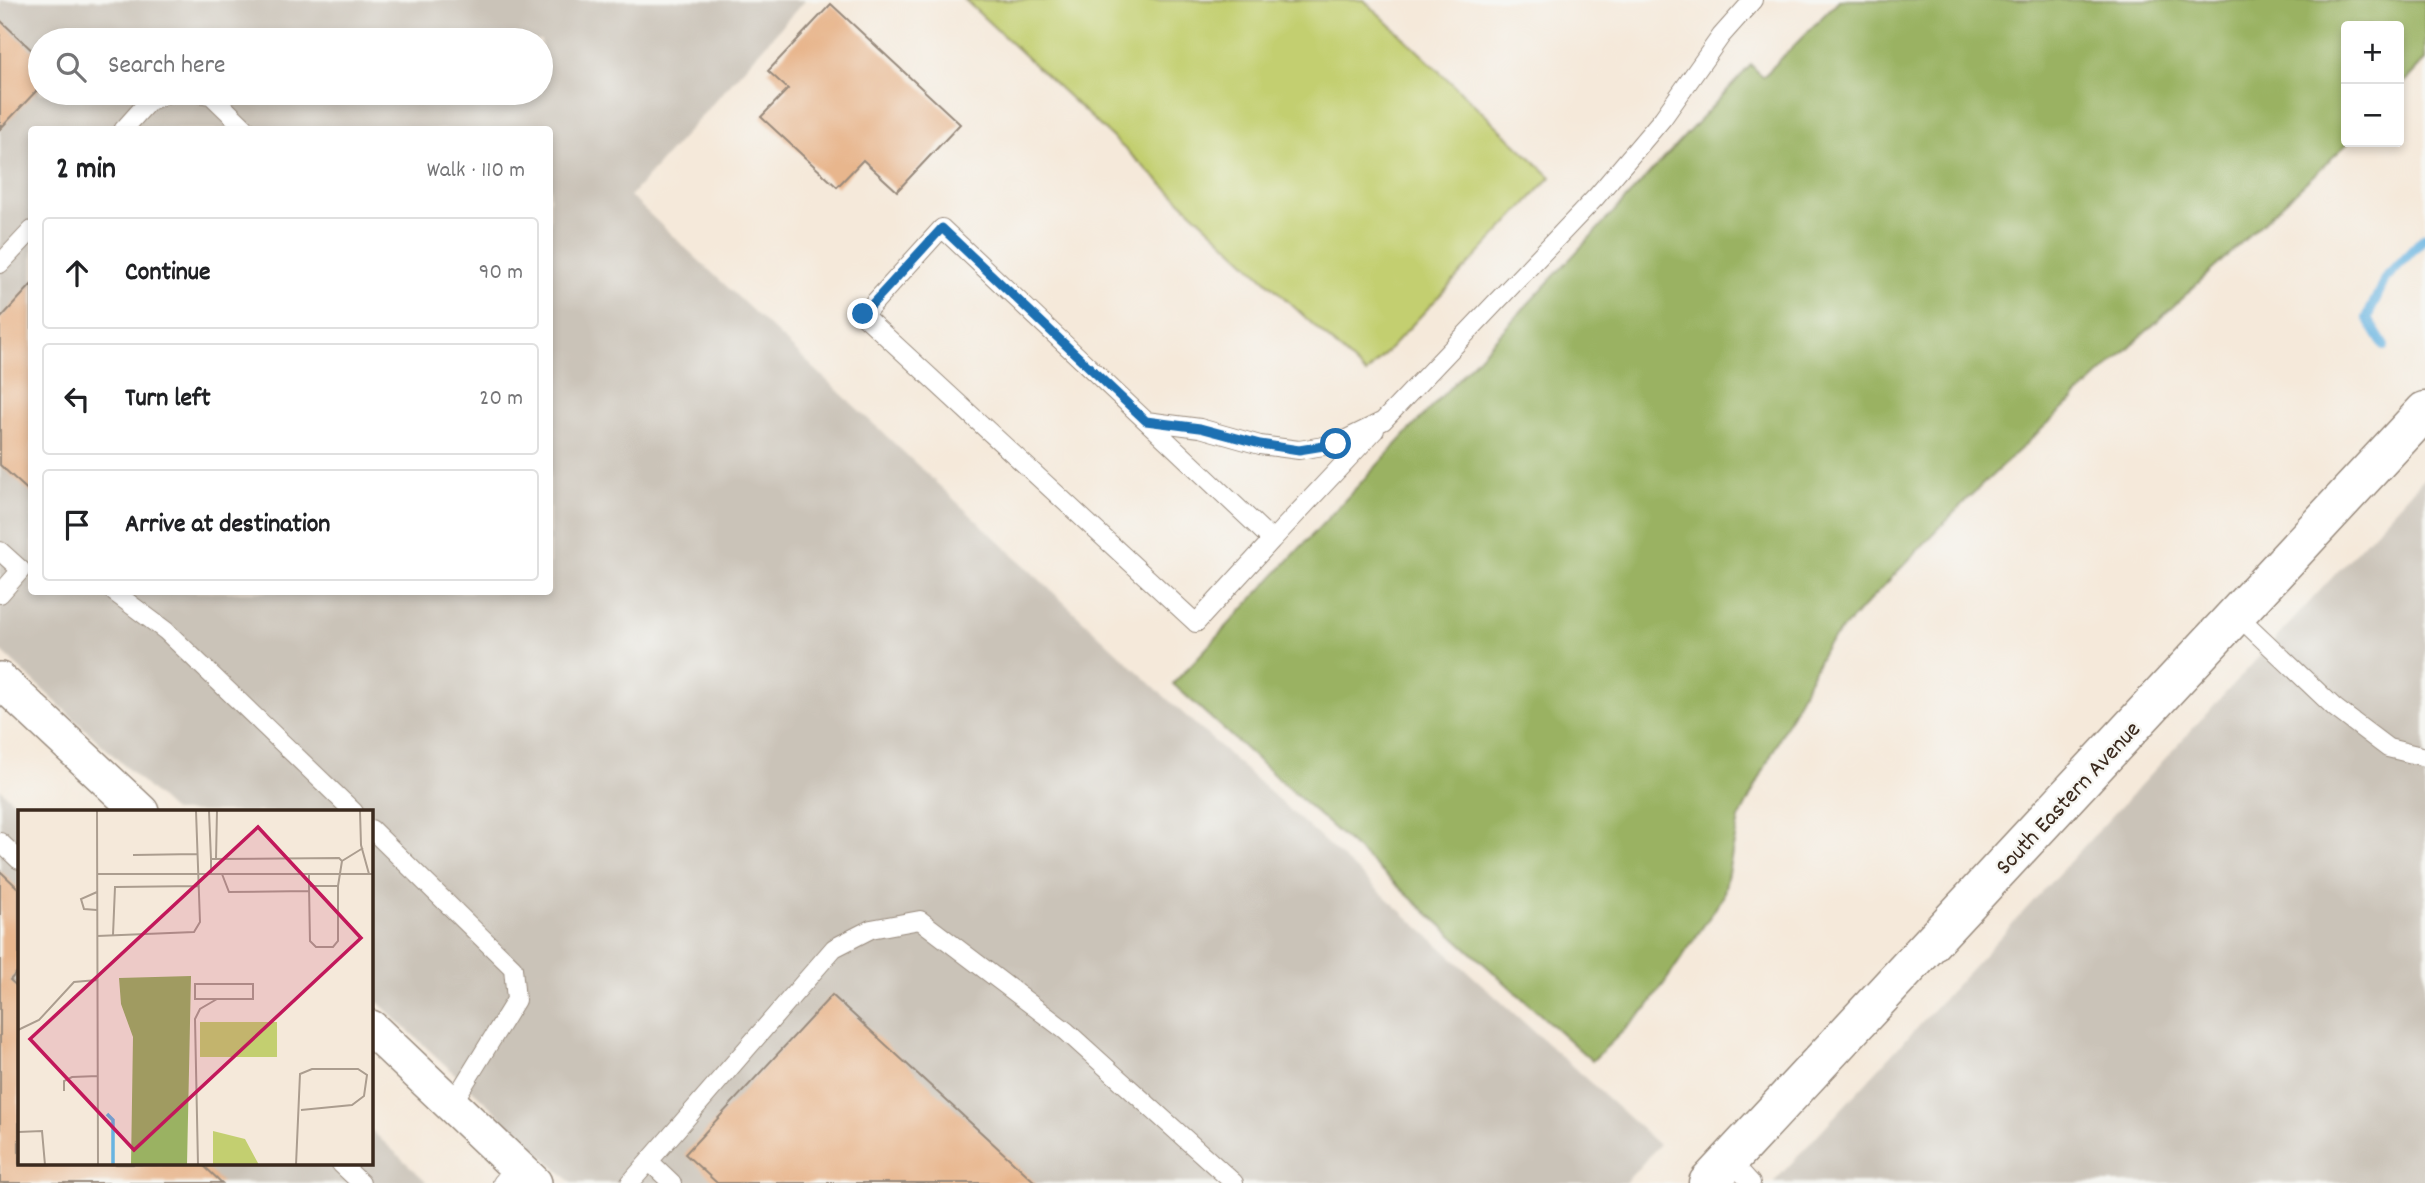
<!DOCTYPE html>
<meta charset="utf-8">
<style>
:root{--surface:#fff;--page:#f6f6f6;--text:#202124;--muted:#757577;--line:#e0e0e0}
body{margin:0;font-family:Dekko,sans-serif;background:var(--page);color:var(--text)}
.controls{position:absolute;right:21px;top:21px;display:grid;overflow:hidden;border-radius:7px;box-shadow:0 4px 10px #0003}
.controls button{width:63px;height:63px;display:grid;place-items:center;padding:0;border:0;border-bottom:2px solid var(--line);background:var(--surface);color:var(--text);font:35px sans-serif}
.stop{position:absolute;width:21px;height:21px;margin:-16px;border:5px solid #1f6fb2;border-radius:50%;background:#fff}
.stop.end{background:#1f6fb2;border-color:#fff;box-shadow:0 2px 7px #0008}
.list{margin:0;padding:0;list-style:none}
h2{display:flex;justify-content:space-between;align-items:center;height:91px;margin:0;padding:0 28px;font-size:30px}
h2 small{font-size:23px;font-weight:400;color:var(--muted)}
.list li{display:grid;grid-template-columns:46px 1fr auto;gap:21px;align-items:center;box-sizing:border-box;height:112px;margin:0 14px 14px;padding:0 14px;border:2px solid var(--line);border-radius:7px}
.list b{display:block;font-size:26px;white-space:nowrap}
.list em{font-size:23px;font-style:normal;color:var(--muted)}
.icon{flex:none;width:38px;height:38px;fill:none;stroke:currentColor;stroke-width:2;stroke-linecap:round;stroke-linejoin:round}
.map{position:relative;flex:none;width:2425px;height:1183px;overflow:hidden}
.search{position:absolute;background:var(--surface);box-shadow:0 4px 10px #0003;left:28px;top:28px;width:525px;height:77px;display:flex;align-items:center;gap:18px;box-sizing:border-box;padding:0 24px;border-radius:38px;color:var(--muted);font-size:26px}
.panel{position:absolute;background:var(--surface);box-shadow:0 4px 10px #0003;left:28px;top:126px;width:525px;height:469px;border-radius:7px}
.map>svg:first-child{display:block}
</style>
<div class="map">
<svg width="2425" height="1183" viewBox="0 0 2425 1183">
<rect width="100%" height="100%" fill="#f6f6f2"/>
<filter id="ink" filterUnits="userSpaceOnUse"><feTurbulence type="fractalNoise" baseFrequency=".0143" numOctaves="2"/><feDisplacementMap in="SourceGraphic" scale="14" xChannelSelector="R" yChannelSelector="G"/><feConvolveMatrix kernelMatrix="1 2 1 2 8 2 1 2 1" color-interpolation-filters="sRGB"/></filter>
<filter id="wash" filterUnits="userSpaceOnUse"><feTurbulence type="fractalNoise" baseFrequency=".00686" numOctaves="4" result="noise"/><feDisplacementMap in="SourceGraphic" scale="28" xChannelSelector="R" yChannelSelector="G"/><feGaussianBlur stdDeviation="1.57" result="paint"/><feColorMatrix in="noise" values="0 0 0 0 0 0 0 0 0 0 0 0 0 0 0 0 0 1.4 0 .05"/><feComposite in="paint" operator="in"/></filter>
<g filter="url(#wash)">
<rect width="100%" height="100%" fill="#f5e9da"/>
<path fill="#cac3b8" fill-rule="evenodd" d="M0,0H805L630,196L1164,696L1659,1145L1625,1183H572L371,996V812H174L0,650ZM40,40H541V93H40ZM32,130H550V592H32Z
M2425,477V1183H1773Z
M0,789L25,812H19V1164H371V1130L428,1183H0Z"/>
<path fill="#c3cf70" stroke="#7f7c47" stroke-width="2" d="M965,0H1364L1551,177L1366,374Z"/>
<path fill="#9ab262" stroke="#6a6e40" stroke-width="2" d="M1839,0H2425V60L2399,88V26H2346V142H2349L1968,498L1826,646L1739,819L1723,897L1648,1007L1592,1061L1173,684L1751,65L1763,77Z"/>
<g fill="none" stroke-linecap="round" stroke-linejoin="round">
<path stroke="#68b4e1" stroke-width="10" d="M2384,346L2367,318L2385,279L2425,237"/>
</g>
<g id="blocks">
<path fill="#e8b68d" d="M831,4L960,124L897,191L863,160L837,187L761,117L788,89L768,71Z
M0,20L40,58V87L0,129Z
M32,284V494L0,465V319Z
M0,871L19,889V970L10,980L19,988V1164H202L222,1183H0Z
M832,995L1036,1183H717L685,1154Z"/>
</g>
</g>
<g filter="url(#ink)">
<use href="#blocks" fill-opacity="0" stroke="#988a7c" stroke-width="2"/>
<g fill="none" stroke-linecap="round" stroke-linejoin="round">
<defs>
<path id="lane" d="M198,93L211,95L247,130
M123,130L148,102L168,93
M942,228L1272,540L1196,623L863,315Z
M0,264L32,230
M1146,421L1200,428L1260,445L1299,450L1336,444L1383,421L1596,197L1663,118L1721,36L1753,0
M1272,540L1375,430
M0,551L21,570L0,594
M114,592L166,631L354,812
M2236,614L2335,708L2388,748L2425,757
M371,829L513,968L516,1000L452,1104
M0,842L19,860
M1730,1160L1751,1183
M649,1161L672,1183
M341,1164L361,1183
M502,1183L516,1167
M630,1183L834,948L871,929L920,920L1066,1031L1234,1183"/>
<path id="street" d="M0,680L141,812
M371,1028L534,1183"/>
<path id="secondary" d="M1708,1183L2425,411"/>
</defs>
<use href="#lane" stroke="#988a7c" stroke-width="20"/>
<use href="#street" stroke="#988a7c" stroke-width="38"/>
<use href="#secondary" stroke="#988a7c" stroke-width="41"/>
<use href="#lane" stroke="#fff" stroke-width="18"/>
<use href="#street" stroke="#fff" stroke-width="35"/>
<use href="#secondary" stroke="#fff" stroke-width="38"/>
</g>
</g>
<g fill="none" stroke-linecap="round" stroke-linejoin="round" filter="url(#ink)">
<path stroke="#1f6fb2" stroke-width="9" d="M863,314L942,228L1146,421L1200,428L1260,444L1299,450L1336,444"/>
</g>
<g text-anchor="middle" stroke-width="5" stroke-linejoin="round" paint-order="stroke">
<g font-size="24" fill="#3b2a1e" stroke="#f6f6f2">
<text transform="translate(2067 797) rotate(-47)" y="8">South Eastern Avenue</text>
</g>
</g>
<g transform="translate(18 810)">
<rect width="355" height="355" fill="#f5e9da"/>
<path d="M182,212H259V247H182ZM195,321L227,329L241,355H195Z" fill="#c3cf70"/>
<path d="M173,166L169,355H113L115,227L103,194L101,168Z" fill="#9ab262"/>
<path fill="none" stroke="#68b4e1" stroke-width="3.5" d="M89,304L95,310V355"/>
<path fill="none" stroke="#ab9d8f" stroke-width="2" d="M79,1L80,355M191,1L193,49M342,1L343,35L351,64M115,45L179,44M198,48L199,1M324,51L345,38M193,63V49L321,48L324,51L320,76H291V64M79,64H356M204,64L211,82L291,81M291,76L292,131L298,137H315L320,131V76M79,82L63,89L66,99L79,100M95,125L97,77L181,76M79,126L176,122L182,112L178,1M177,174H235V189H177ZM0,220L21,210L56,172L79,170M46,281V271L54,267L80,266M0,322L24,321L27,355M180,355L177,209L182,199L199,189M278,355L282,264L294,259H340L349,265L346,286L334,295L283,300"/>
<path fill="#c2185b" fill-opacity="0.15" stroke="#c2185b" stroke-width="3.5" d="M240,17L343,128L116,340L12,229Z"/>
<rect width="355" height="355" fill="none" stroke="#3b2a1e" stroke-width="3.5"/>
</g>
</svg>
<div class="controls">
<button>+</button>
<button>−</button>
</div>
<div class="stop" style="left:1336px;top:444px"></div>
<div class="stop end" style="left:863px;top:314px"></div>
<div class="search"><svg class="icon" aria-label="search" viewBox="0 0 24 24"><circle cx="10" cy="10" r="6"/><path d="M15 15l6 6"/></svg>Search here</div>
<section class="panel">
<h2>2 min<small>Walk · 110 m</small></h2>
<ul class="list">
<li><svg class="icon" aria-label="ahead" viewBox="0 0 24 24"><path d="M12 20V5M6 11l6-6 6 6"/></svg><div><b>Continue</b></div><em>90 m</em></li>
<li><svg class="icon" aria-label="left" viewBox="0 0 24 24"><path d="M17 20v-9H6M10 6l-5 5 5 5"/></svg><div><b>Turn left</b></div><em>20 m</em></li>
<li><svg class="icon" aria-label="arrive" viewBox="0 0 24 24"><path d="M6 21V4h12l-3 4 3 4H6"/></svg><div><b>Arrive at destination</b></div></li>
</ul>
</section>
</div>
